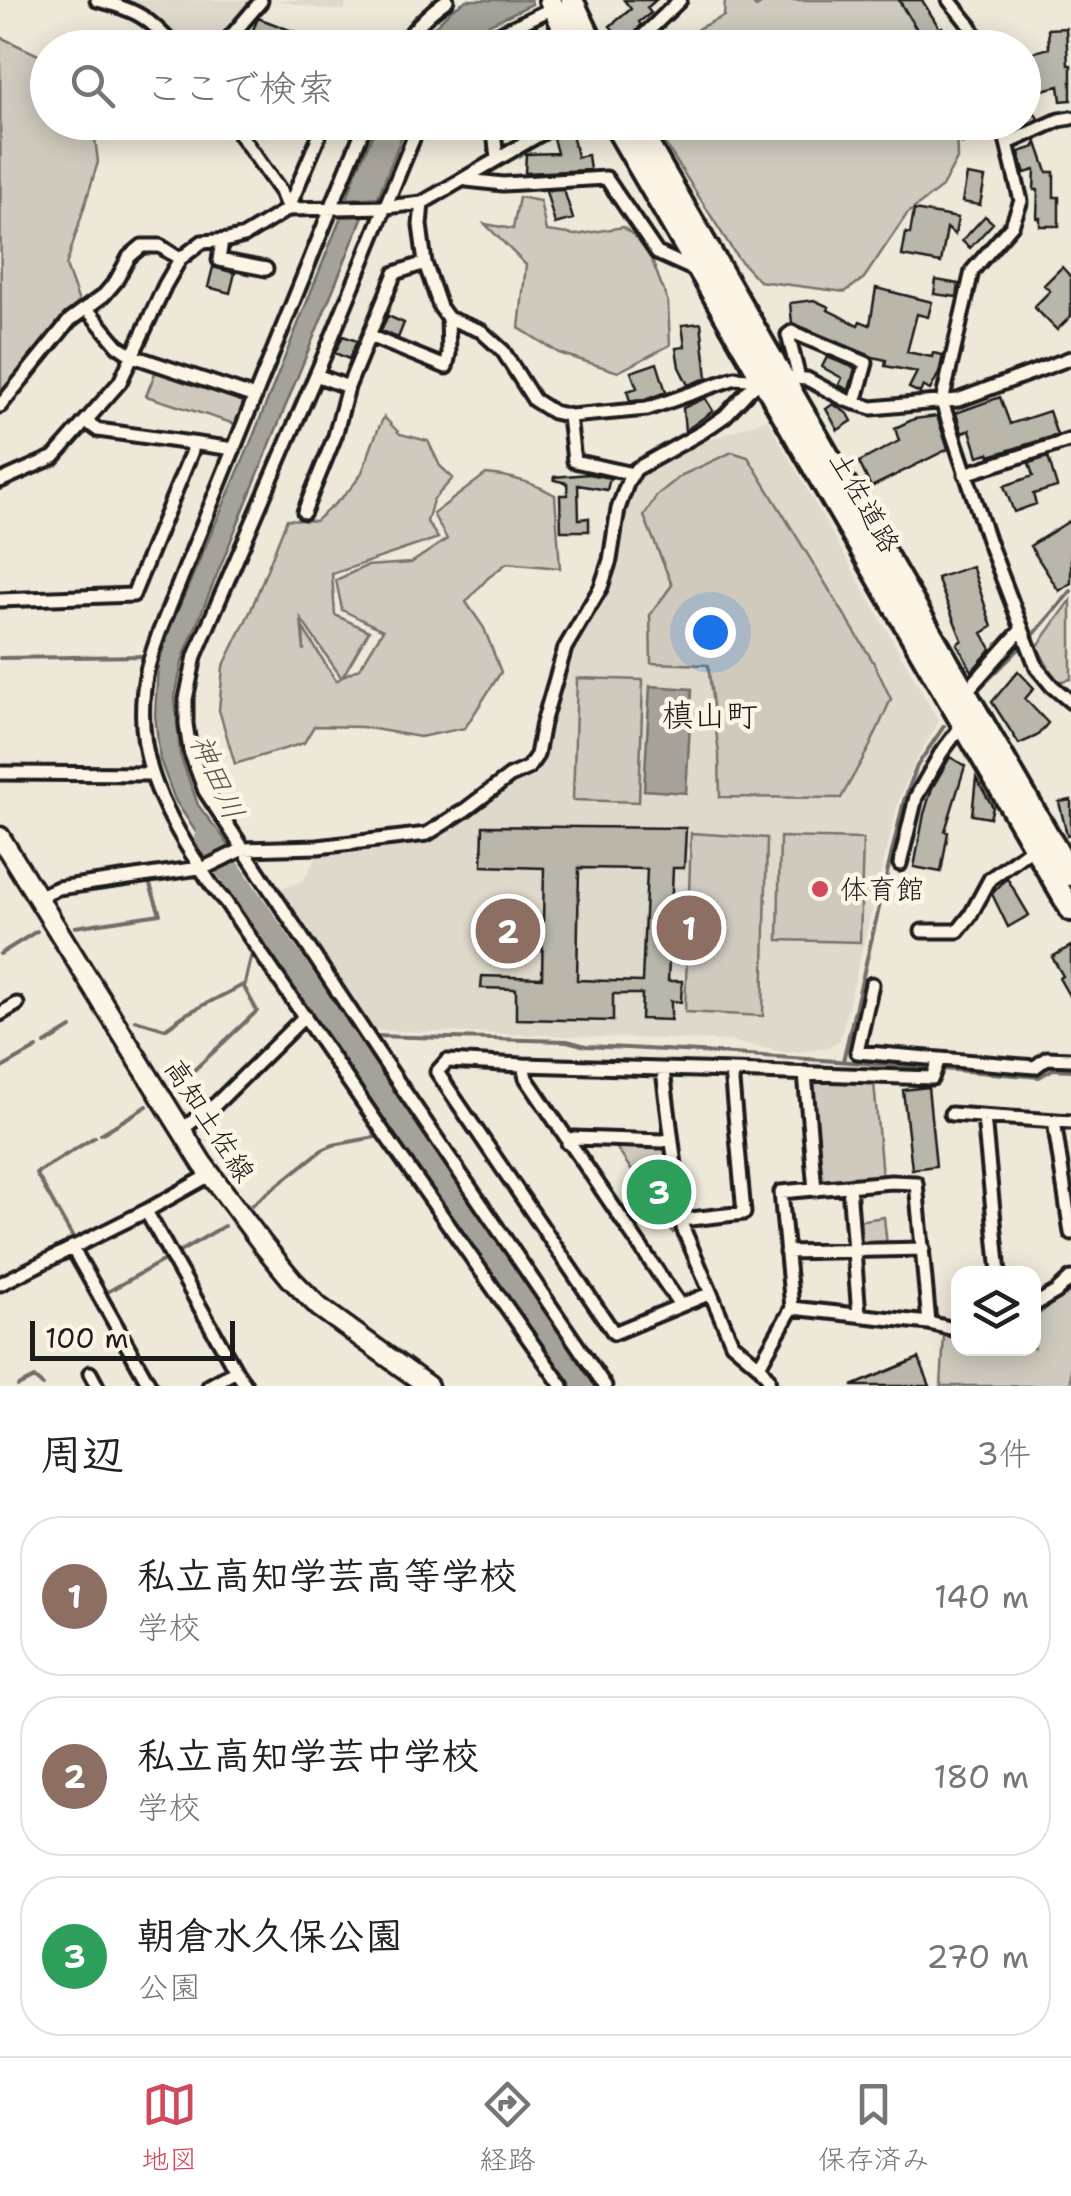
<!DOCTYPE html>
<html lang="ja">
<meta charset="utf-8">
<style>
:root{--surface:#fff;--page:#f2f2f2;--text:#222;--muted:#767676;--line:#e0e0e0;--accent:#d1495b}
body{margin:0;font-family:"Shantell Sans","Klee One",sans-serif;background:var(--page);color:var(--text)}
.controls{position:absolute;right:30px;bottom:30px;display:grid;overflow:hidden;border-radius:20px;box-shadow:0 5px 25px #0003}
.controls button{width:90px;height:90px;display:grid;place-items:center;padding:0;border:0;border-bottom:2px solid var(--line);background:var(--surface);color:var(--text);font:50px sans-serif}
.scale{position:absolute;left:30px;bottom:25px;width:205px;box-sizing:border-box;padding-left:10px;border:5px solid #1c1c1c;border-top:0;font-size:28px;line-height:35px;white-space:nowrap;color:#1c1c1c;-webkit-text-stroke:8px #fcf5e5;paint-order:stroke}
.you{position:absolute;left:710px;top:632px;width:35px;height:35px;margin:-25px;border:8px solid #fff;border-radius:50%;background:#1a73e8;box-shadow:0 0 0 15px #1a73e833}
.badge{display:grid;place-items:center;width:65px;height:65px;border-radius:50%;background:var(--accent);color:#fff;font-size:32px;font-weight:700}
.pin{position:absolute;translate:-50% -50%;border:5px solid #fff;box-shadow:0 2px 10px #0006}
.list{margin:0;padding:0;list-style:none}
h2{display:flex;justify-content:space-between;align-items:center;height:130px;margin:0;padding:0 40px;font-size:42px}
h2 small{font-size:32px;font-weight:400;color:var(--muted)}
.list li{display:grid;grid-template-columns:65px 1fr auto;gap:30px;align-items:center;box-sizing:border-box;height:160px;margin:0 20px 20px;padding:0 20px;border:2px solid var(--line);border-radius:40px}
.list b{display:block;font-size:38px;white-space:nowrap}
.list p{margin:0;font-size:32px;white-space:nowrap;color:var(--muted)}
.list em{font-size:32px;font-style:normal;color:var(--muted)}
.icon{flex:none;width:55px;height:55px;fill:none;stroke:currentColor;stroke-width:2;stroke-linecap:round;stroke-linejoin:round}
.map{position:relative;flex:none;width:1071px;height:1386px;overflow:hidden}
.search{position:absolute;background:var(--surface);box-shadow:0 5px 25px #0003;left:30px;right:30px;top:30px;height:110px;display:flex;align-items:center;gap:25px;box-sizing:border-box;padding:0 35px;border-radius:55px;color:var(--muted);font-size:38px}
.sheet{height:670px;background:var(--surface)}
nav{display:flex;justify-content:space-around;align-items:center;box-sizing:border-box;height:140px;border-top:2px solid var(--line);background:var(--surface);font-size:28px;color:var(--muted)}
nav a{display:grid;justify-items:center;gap:5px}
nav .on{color:var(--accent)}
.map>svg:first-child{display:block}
</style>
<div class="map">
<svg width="1071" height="1386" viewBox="0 0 1071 1386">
<rect width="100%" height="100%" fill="#eee8d9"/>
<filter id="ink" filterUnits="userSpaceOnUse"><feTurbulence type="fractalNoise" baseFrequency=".01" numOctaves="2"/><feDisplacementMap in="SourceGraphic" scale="20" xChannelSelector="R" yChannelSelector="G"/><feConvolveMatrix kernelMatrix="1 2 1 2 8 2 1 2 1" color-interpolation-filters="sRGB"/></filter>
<g filter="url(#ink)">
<path fill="#ded9cb" d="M122,0H258L217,48L184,47L162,20L150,11Z
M274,0H346L345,10H326Z
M767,419L939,722L918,756L899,799L840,1040L829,1048L788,1053L729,1041L371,1030L275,890L303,881L317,855L428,841L516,778L530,773L568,653L611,578L623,513L637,476L679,451Z"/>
<path fill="#cfcabd" stroke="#76736c" stroke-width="2.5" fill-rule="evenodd" d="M725,0H750L756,7L767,0H898L927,47H676L699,28L724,16Z
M0,37L47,59L48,122L93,123L98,162L66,266L79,302L1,392Z
M652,123H956L957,159L942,187L907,214L864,278L845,292L759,281L737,257Z
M519,197L540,201L546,231L576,235L623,227L646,245L668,302L670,345L618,372L559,353L519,328L526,265L485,224L513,229Z
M157,368L249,398L238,425L146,396Z
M384,417L400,434L428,441L440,466L453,478L433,500L427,522L438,538L332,574L335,615L369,631L343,676L360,668L383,630L342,610L336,580L366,566L411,563L447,539L433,514L486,474C512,476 533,482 555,495L560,568L507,563L488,578L466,602L484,628L501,672L465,728L420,737L362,727L314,726L304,743L235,764L219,710L223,667L251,610L287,519L315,521C331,507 352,491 362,472C370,454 374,435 384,417ZM301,619L341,677V678L336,681L303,628L304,651Z
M732,452L748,457L874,663L891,699L870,746L841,798L720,797L719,754L708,665L651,663L650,615L672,585L644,516L657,495L682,475Z
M1071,600V679L1057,682L1037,647Z
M577,678L643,680L639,802L573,800Z
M691,833L767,838L763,1016L685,1012Z
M780,837L863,839L860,942L778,940Z
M810,1080L874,1082L882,1177L825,1184L820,1180Z
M614,1144L661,1145L668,1152L675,1232L673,1233Z
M884,1217L887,1246L859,1247L857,1221Z
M1071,1289V1386H941L944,1336L958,1338V1348H1034V1318Z"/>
<path fill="#a7a299" stroke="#6f6c67" stroke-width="2.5" d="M467,0H531L532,4L460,38L451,47H414L452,9Z
M378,123H407L378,197L347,199L356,172Z
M363,216L183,658L175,697L180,755L198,805L229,846L210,854L175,800L160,760L155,715L158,665L170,628L250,444L341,217Z
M650,686L692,689L686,793L644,790Z"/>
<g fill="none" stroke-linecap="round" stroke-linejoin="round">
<path stroke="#6f6c67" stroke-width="4" d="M0,658L147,656
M979,689L1036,632L1071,591
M75,927L160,914L149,882L188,875
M255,939L260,915
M0,954L37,931
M135,1020L165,1029L186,1014L243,985L245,984L253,949
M340,1035H360
M371,1036L567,1041L586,1046C737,1053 888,1064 1039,1077L1053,1069L1071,1070
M45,1044L71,1028
M843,1061L904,801L917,766L944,726
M0,1069L37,1048
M175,1088L257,1011L244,987
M101,1134L147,1106
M389,1134L405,1130
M252,1205L322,1150L333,1145L381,1136
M73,1238L36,1173L95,1137
M176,1254L224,1226
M104,1294L166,1259
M18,1386L34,1378L43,1386"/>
<path stroke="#a7a299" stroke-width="25" d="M207,838L405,1130L584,1386"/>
</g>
<path fill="#bab6aa" stroke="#1c1c1c" stroke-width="2.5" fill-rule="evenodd" d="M624,0H656L647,8L651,13L639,22L641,25L633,36L624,44L610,26L631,9Z
M899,0H922L940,29L942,27L956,48H933L925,35L922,38Z
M258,18L311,38L307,48H255L247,44Z
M537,27L546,48H523L517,36Z
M1066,28L1068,65H1071V100L1061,101L1059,86L1025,94L1038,119L1024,126V55L1049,48L1048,29Z
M978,122L981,140L962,143L959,125Z
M572,133L577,157L588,155L590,170L525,173L526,154L557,153L553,138Z
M1036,140L1047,172H1054V197H1059V226H1040V218H1037L1038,190H1034L1035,170L1025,173L1021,161L1019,152L1035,147Z
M967,175L985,178L980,205L962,202Z
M564,190L573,219L555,224L546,191Z
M914,210L958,218L955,235L947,228L941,263L902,256L906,233L910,234Z
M985,216L993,223L970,248L962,241Z
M213,267L235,273L230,293L208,287Z
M1062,267L1071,277V316L1057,330L1034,307L1050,291L1044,285Z
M936,280L959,284L957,297L934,294Z
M876,288L932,302L928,317L917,314L907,352L932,357L933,353L943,355L939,373L930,390L923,386L920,393L909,388L917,372L885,366L886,360L873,357L792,323L790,303L814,300L829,307L828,310L858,325L860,321L870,325Z
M388,316L404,323L398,338L381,331Z
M701,323L707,378L688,385L679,367L676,348L685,347L682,325Z
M343,336L357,341L349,359L335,353Z
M827,357L855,368L849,390L839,385L842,378L822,367Z
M657,363L666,392L645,400L630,401L627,391L637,388L631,372Z
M1000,397L1010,424L1049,411L1057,435L990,456L989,453L978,456L970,430L962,433L956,413Z
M705,398L713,411L685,431L683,408Z
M833,404L848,414L852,421L838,430L826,409Z
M937,416L948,449L871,487L859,462L899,441L895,428L914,419Z
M1048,457L1057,487L1033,494L1036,504L1014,512L1004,486L1033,476L1029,463Z
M589,474L610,478L607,490L578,485L579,519L589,518V531H561L560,495H568L567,483L554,480V477Z
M1071,520V583L1059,591L1030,546Z
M972,566L992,627L982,633L991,649L972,671L957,644L962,640L937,578Z
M1018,671L1034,688L1025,699L1048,723L1037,736L1019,744L992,702Z
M950,757L965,766L945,831L948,832L941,872L914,867L924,814L932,788Z
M976,778L993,807L990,818L972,815Z
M1071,800V834L1067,835L1059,802Z
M483,826L686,828L684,868H673L668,981H682L681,1002L671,1001V1020L641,1019L642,994H613V1021L516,1019V989L481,988L482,976L542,978L544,868L482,866ZM579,868L647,869L642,982L577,980Z
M1007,878L1029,915L1008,927L992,894Z
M1071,946V999L1059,978L1063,976L1052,957Z
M928,1087L936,1166L912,1169L903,1090Z
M919,1358L930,1386H852Z"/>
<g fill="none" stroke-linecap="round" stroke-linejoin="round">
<defs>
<path id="minor" d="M97,0C137,10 148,17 176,48
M949,0L971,27L981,48
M221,48L261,1
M401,48C412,29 429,13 447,0
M469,48L555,7
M638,48L644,35L680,0
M231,122L281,192L288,209
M366,122L159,633C155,645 150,658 147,671C132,742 156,798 193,856C204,872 211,888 225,901L386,1136L562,1386
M420,122L325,354L195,656L186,699V724L190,751L205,791L381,1057L605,1386
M493,122L497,159
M1002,122L1021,201L1012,225L972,271L942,402L988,540L1037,668L1052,686L1071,702
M1008,143L1059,120L1071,118
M467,180L503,184L606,178L657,253L695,270
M422,203L420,225L425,263L440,307L448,318L481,331L503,351L534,400L553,412L571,416L647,409L735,378L762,380
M288,209L319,136
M222,241L219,260L266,269
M87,309L118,346L133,356L255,397
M369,336L446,367L449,354L448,318
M316,375L348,387
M780,377L807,379L846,400L872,408L958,400L1071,358
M799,378L788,335L792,332L866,363L855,403
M0,406L70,320L104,295L116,281L129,257L142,246H160L180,259
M569,416L574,461L633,474
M87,422L98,430L234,449
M965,474L1071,440
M0,481L54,457L120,382L165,285L180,259L202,242L228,240L244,236L288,209L385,207L422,203L544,132L569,122
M304,512L335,436L348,387L395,273L425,263
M0,600L133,595L192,451L191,443
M966,692L1022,629
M0,773L152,774
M900,864L916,797L941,753L963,724
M37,897L58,888L206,867L243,849L318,847L427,834L465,810L510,776L528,768L537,755L543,723L565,648L601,587L610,560L618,509L628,481L636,469L702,432L725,416L748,391L763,380
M922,931H958L970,916L990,879L1035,846
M872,984L857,1052L1035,1067L1047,1058L1071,1059
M0,1014L17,1004
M523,1065L731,1071L744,1213L681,1220
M663,1071L683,1228L732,1343L759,1366L768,1378L769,1386
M731,1071L932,1078L939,1059
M805,1073L815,1190
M951,1114L1071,1122
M984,1117L999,1274
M1056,1121L1055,1127L1071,1233
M181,1130L216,1104L305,1016
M568,1143L574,1138L663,1141L671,1139
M849,1186L859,1315
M146,1211L236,1371L209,1386
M72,1247L150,1386
M786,1252L923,1249
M0,1284L146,1211L210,1175
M680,1305L526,1078L523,1065L447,1061L437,1072L614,1333L711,1293
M1034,1305L1056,1292L1071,1278
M792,1308L929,1323L958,1330
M759,1366L792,1308L781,1192L891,1182L916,1183L929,1323
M236,1371L246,1386
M90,1373L97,1386"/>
<path id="primary" d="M0,837L202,1163L264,1246L292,1280L319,1307L428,1386"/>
<path id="trunk" d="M550,0L573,48
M572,0L595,48
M613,122L1071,910
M635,122L1071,875"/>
</defs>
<use href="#minor" stroke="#1c1c1c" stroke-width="19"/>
<use href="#primary" stroke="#1c1c1c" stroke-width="25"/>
<use href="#trunk" stroke="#1c1c1c" stroke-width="28"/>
<use href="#minor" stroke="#fcf5e5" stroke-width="11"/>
<use href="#primary" stroke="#fcf5e5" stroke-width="18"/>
<use href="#trunk" stroke="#fcf5e5" stroke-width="20"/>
</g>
</g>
<circle fill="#d1495b" stroke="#fcf5e5" stroke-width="4" cx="820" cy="889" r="10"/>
<g text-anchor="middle" stroke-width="9" stroke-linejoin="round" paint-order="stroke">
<g font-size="28" fill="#1c1c1c" stroke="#fcf5e5">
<text transform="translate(865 502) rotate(60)" y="10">土佐道路</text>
<text transform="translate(210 1120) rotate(57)" y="10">高知土佐線</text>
</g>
<g font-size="28" fill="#1c1c1c" stroke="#fcf5e5" text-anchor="start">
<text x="840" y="899">体育館</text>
</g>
<g font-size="30" font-style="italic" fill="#5b5854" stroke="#fcf5e5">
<text transform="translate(217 777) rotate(66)" y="10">神田川</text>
</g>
<g font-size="32" fill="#1c1c1c" stroke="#fcf5e5">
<text x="710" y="726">槙山町</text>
</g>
</g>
</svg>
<div class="controls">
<button><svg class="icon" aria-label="layers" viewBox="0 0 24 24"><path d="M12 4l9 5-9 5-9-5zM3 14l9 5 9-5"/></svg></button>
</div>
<div class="scale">100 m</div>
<div class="you"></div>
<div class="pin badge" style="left:689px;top:928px;background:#8d6e63">1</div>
<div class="pin badge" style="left:508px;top:931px;background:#8d6e63">2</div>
<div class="pin badge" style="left:659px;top:1192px;background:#2e9e5b">3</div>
<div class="search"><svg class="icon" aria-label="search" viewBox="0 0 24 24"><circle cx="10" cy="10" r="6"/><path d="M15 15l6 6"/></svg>ここで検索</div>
</div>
<section class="sheet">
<h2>周辺<small>3件</small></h2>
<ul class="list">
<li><span class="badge" style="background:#8d6e63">1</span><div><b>私立高知学芸高等学校</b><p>学校</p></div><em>140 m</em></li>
<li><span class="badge" style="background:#8d6e63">2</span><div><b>私立高知学芸中学校</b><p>学校</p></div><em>180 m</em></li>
<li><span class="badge" style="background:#2e9e5b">3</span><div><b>朝倉水久保公園</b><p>公園</p></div><em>270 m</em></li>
</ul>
</section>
<nav>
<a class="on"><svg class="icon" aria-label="map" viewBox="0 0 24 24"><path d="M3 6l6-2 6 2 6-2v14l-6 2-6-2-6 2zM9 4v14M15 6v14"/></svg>地図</a>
<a><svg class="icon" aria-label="directions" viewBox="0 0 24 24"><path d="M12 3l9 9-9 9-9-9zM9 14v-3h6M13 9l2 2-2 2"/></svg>経路</a>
<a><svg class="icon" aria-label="saved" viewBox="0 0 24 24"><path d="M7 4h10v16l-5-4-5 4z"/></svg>保存済み</a>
</nav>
